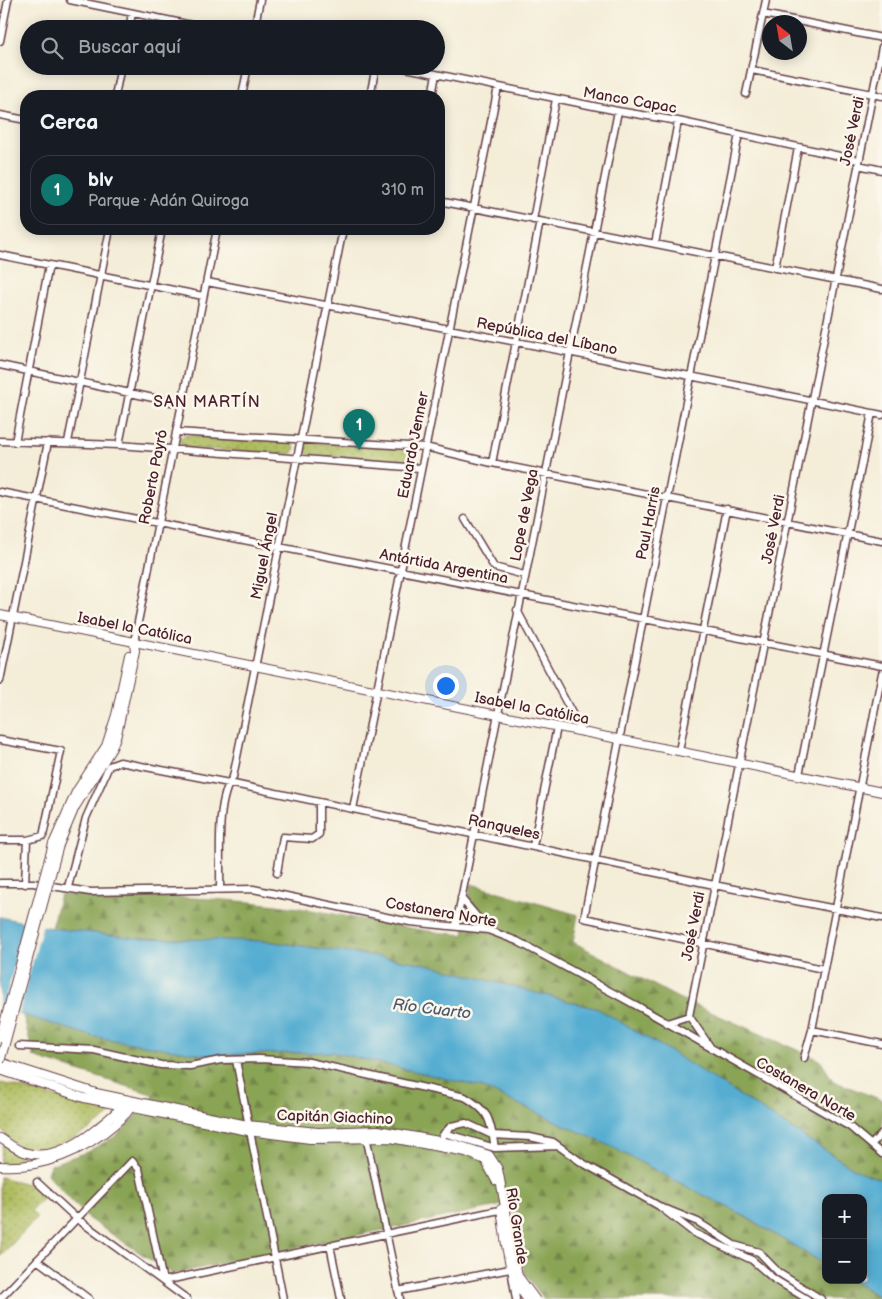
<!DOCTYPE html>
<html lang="es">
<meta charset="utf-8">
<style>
:root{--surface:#171b24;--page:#242831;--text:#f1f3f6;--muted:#9ea1a6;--line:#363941;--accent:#0f766e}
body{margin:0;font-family:"Balsamiq Sans",sans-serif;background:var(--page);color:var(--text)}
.controls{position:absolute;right:15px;bottom:15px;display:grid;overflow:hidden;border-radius:10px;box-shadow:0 2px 12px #0003}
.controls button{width:45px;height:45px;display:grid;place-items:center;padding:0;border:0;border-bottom:1px solid var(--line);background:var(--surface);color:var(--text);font:25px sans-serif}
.compass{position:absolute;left:762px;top:15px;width:45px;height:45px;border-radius:50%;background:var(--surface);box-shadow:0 2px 12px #0003;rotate:329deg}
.you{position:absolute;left:445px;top:685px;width:18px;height:18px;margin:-12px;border:4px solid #fff;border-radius:50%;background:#1a73e8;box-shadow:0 0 0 8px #1a73e833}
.badge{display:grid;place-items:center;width:32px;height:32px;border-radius:50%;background:var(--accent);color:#fff;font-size:16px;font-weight:700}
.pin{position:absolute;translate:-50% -41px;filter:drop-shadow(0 1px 2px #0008)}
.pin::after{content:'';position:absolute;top:26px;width:18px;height:15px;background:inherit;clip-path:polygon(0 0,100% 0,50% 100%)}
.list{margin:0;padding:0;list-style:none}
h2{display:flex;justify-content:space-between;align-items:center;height:65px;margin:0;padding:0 20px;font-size:21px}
h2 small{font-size:16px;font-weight:400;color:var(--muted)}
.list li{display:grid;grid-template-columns:32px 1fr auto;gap:15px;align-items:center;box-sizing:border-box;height:70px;margin:0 10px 10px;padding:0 10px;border:1px solid var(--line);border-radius:20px}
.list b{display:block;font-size:19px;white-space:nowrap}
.list p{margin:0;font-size:16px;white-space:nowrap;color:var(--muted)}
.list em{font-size:16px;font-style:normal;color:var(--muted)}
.icon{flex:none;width:28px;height:28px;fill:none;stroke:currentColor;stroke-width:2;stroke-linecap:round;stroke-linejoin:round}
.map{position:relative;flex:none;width:882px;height:1299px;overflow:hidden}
.search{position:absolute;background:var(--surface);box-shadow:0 2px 12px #0003;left:20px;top:20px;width:425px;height:55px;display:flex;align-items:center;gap:12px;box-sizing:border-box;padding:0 18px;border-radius:28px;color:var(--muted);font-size:19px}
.panel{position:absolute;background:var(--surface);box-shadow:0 2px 12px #0003;left:20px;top:90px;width:425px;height:145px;border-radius:20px}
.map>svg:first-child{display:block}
</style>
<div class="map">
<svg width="882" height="1299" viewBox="0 0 882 1299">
<defs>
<pattern id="forest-firs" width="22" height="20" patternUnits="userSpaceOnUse" patternTransform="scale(1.25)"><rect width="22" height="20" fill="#8aa455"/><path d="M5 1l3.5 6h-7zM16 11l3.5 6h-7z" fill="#738547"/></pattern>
<pattern id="park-dots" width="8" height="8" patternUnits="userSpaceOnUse" patternTransform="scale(1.25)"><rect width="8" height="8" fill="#aebc5e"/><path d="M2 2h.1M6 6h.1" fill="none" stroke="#90984e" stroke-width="1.8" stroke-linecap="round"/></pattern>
</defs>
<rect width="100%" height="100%" fill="#fbf7ec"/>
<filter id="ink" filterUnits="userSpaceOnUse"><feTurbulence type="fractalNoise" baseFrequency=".02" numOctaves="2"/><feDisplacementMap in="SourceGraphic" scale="10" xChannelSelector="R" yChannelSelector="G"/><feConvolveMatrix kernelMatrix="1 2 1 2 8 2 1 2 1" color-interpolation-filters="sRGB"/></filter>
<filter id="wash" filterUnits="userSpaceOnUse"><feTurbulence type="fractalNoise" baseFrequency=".0096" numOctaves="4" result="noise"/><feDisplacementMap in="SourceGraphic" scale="20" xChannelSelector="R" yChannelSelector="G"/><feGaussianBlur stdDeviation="1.12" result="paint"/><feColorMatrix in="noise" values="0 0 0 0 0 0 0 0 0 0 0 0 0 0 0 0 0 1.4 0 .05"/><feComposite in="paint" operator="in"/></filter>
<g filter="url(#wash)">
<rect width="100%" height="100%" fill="#f4edd8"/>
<path fill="url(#forest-firs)" stroke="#6a6240" d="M471,884L578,915L573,942L676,997L820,1060L833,1081L882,1100V1180L856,1170L668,1050L598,1009L422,963L266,941L137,938L51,928L60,895C133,896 205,896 276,905C339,912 400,930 464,935Z
M23,1015L95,1037L206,1055L333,1052L481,1087L606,1144L676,1181L740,1214L826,1265V1280H851L882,1299H544L525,1274L512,1203L172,1274L86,1217L47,1174L50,1165L87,1152L118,1135L155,1095L34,1057Z"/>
<path fill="url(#park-dots)" stroke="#7c6e44" d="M187,435L292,442L295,448L291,454L186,448L179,441L181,437Z
M307,442L415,449L418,455L413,461L309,455L302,448Z
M1,1083L113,1112C93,1129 57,1151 30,1150C17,1149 7,1137 0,1127Z
M122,1114C87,1145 47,1165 0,1163L3,1144C12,1150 20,1157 31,1158C55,1159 103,1129 122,1114Z
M0,1177L31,1185L44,1198L31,1211L37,1217L0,1257Z"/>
<path fill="#54add1" stroke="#4f667e" d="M0,917L51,928L137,938L266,941L422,963L598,1009L668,1050L856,1170L882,1180V1298L851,1280H863V1198H826V1265L741,1214L676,1181L606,1144L481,1087L333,1052L206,1055L95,1037L23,1015L0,1011Z"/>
<path fill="#f4edd8" d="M27,920L43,924L18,1016L1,1014Z"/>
</g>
<g filter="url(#ink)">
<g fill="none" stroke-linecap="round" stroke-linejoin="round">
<defs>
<path id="minor" d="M70,0L211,29
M763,14L882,38
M129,29L132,13
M254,29L260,0
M0,41L8,0
M396,66L618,111L678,121L858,160
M752,70L882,96
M746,94L766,0
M115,96L121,66
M242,96L248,66
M370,96L376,66
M432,96L436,74
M0,115L26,120
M739,134L584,918L823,969
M858,165L882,170
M439,201L882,289
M533,220L556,99
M655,244L678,121
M0,255L203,296
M775,268L798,148
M207,282C432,326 657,368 882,415
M0,365L181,404
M176,432L425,447L492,463L882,541
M0,441L119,445L420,468
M15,442L49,265
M68,442L110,229
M119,445L162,229
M492,463L540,221
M0,492L882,666
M465,519L494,567L524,575
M517,610L582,732
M134,642L217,229
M0,681L48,442
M0,740L61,751L43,836L27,840H0
M679,751L727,509
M799,775L872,413
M353,809L498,87
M533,846L557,727
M277,873L283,837L312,839L319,834V802
M0,883H33L90,892L253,889L410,922L488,930L517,941L641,1008L850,1127L882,1154
M25,884L27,840
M68,887L86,818L109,766L120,762L229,783L714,885L882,918
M220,888C221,857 215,802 233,777L343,229
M461,898L488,930
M456,925L618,111
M689,1016L882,47
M667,1023L689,1016L711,1048
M812,1030L882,1044
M19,1046L94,1050L161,1065L190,1066L221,1060L260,1059L309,1062L465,1097C491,1112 490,1121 495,1148
M804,1058L812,1030L882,673
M236,1060L283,1299
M444,1133L495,1148L558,1146
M366,1136L400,1299
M872,1144L882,1133
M440,1145L442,1136L451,1126L466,1123L492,1135L530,1137L553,1142L581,1162L659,1206L694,1233L752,1260L774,1279L807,1299
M37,1182L76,1218L187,1299
M666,1209L698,1222L734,1245L759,1252L779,1273L821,1299
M330,1245L341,1299
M37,1260L89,1299
M512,1275L516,1299
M163,1281L504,1209
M398,1291L515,1268
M0,1299L132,1161L139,1169L163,1281"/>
<path id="major" d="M0,615L882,792
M53,844L76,792L106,746L116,715L129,655
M59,845L75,807L112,748L117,734L135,651L134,642
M0,1062L96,1093L247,1125L318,1132L378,1130L455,1144L489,1155L498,1169L518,1276L535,1299
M0,1070L84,1098L248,1131L310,1139L391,1138L466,1152L485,1160L496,1181
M0,1138C8,1143 15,1149 24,1152C61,1165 101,1126 125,1104
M0,1166C42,1169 84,1151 115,1124C121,1118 131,1112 131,1103
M501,1209C506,1241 506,1273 527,1299"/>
</defs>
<use href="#minor" stroke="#643e45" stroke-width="9"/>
<use href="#major" stroke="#643e45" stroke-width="10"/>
<use href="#minor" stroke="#fff" stroke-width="6"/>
<use href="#major" stroke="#fff" stroke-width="8"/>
<defs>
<path id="major-bridge" d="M0,1038L53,844
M0,1062L59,845"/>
</defs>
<use href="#major-bridge" stroke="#643e45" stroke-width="10" stroke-linecap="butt"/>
<use href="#major-bridge" stroke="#fff" stroke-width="8"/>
</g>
</g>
<g text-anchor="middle" stroke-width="5" stroke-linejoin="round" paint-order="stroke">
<g font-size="15" fill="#4a1f2b" stroke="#fbf7ec">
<text transform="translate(630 100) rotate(10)" y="5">Manco Capac</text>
<text transform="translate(852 131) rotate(-78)" y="5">José Verdi</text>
<text transform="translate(547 336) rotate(11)" y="5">República del Líbano</text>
<text transform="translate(413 445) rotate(-79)" y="5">Eduardo Jenner</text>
<text transform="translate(153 477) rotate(-79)" y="5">Roberto Payró</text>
<text transform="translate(524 515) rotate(-79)" y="5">Lope de Vega</text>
<text transform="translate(648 523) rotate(-79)" y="5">Paul Harris</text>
<text transform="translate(773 529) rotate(-79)" y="5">José Verdi</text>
<text transform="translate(264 556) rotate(-79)" y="5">Miguel Ángel</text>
<text transform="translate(444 566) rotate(11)" y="5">Antártida Argentina</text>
<text transform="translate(135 628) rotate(11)" y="5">Isabel la Católica</text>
<text transform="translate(532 708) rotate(11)" y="5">Isabel la Católica</text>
<text transform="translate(504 827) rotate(12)" y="5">Ranqueles</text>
<text transform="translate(441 912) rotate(10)" y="5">Costanera Norte</text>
<text transform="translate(693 926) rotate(-79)" y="5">José Verdi</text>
<text transform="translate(806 1089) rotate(30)" y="5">Costanera Norte</text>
<text transform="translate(335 1117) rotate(2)" y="5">Capitán Giachino</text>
<text transform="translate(517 1226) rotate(81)" y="5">Río Grande</text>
</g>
<g font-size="16" letter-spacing="1" fill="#4a1f2b" stroke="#fbf7ec">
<text x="207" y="407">SAN MARTÍN</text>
</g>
<g font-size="16" font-style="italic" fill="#4e586d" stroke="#fbf7ec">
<text transform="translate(432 1008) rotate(7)" y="6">Río Cuarto</text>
</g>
</g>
</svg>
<div class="controls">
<button>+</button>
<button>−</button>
</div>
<svg class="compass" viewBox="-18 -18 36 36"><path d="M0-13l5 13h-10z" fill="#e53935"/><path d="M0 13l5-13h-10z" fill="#9ea1a6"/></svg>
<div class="you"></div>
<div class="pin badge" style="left:359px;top:450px">1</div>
<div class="search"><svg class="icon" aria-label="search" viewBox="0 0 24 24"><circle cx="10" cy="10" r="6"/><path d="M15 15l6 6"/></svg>Buscar aquí</div>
<section class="panel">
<h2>Cerca<small></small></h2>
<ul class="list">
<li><span class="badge">1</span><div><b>blv</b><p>Parque · Adán Quiroga</p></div><em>310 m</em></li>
</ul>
</section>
</div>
